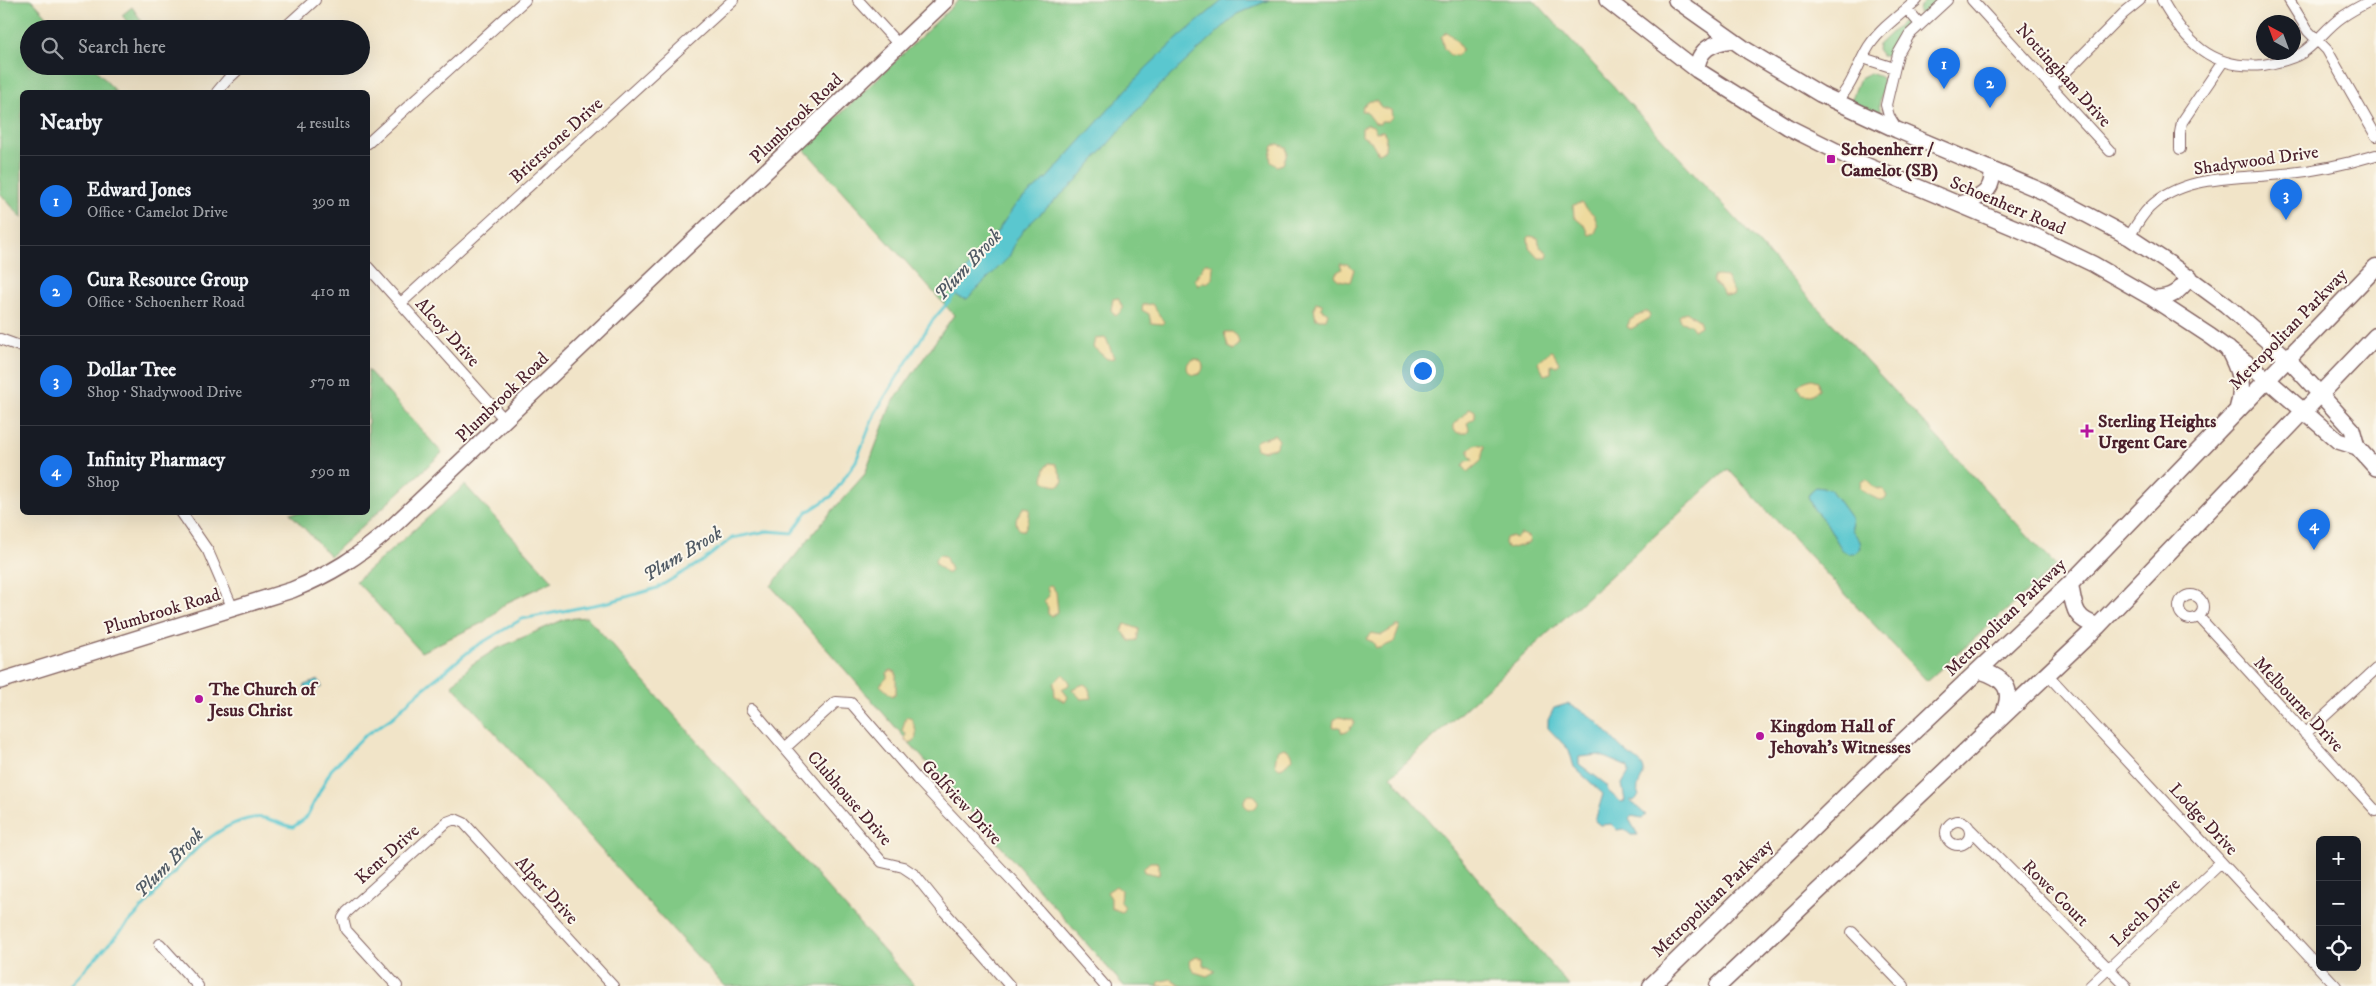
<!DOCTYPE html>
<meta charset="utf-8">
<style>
:root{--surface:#171b24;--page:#20242c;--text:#f1f3f6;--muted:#9ea1a6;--line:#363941;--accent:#1a73e8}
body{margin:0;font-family:"IM FELL DW Pica",serif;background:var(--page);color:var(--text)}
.controls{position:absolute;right:15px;bottom:15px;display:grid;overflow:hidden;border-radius:8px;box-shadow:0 5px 20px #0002}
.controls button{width:45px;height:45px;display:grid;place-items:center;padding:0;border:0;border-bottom:1px solid var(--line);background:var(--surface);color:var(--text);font:25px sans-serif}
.compass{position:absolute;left:2256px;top:15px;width:45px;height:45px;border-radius:50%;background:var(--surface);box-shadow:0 5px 20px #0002;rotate:319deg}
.you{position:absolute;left:1422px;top:370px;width:18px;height:18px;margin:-12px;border:4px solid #fff;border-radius:50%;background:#1a73e8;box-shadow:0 0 0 8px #1a73e833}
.badge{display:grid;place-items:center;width:32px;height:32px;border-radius:50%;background:var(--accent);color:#fff;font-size:16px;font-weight:700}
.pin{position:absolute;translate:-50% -41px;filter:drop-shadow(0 1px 2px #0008)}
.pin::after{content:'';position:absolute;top:26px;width:18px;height:15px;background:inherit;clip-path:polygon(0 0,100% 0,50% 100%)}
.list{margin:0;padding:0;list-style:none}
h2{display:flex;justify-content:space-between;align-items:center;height:65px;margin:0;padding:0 20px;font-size:21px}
h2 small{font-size:16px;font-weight:400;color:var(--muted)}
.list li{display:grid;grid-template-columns:32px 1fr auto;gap:15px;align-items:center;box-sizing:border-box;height:90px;padding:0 20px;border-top:1px solid var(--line)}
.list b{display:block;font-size:19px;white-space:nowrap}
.list p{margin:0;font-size:16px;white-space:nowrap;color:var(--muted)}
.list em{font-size:16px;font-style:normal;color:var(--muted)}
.icon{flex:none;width:28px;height:28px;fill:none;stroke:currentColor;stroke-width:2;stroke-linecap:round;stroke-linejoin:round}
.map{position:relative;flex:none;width:2376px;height:986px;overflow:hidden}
.search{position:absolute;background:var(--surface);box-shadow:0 5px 20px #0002;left:20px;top:20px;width:350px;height:55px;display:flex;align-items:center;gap:12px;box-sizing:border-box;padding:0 18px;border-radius:28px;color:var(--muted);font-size:19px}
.panel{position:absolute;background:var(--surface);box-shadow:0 5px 20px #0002;left:20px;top:90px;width:350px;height:425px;border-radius:8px}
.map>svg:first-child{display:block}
</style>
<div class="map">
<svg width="2376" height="986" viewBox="0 0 2376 986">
<rect width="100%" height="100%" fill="#fbf7ec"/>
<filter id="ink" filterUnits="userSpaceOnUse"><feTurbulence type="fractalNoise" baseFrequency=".02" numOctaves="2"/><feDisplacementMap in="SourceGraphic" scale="10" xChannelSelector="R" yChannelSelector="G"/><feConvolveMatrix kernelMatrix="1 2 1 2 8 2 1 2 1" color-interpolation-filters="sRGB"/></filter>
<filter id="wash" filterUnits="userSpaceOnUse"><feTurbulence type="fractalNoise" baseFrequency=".0096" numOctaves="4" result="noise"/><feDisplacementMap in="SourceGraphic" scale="20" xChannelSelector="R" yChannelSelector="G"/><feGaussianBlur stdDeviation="1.12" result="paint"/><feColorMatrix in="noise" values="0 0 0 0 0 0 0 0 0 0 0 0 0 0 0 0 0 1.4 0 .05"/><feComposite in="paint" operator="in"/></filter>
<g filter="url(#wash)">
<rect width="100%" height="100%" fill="#f1e4c8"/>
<path fill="#81c985" stroke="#667458" d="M0,0H32L59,29H29V66H93L116,92H22V218L0,193Z
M959,0H1534L2056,566L1927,681L1728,469L1391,776L1569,986H1124L771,586L824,520L865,474L891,405L954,315L804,149Z
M1926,0H1938L1923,14L1918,13V8Z
M132,7L141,20L131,27L122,15Z
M1904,20L1909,21L1910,26C1901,35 1898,47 1889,56H1882L1877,49L1878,45Z
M1870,73L1881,77L1884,83L1879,105L1881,115L1851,101L1860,78Z
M368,370L442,453L330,556L290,513L368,512Z
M465,485L553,581L506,603L484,622L421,652L356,581Z
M587,617L915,986H724L452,685L471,665L496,649L565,619Z"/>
<path fill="#eeda9e" stroke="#9c7c64" d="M1446,32C1452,35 1459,44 1462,50L1457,56L1450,55L1444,49L1441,37Z
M1370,101H1376L1381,107L1391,110L1392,117L1388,121H1381L1380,124L1375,123L1366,111H1361L1363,106Z
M1367,124L1373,126L1376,132L1383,131L1386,136L1385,150L1378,153L1371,141L1362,136V128Z
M1278,144L1286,147L1287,153L1283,164L1277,166L1271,162L1270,156L1273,146Z
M1581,203L1594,215L1598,226L1595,233L1589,235L1586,227L1574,217L1573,205Z
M1530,236L1538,238L1540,247L1548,253L1547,258H1539L1529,247L1528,238Z
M1205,263H1208L1213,266L1212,279L1207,283L1204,282L1198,285L1195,280Z
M1340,264H1347L1354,269L1350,282L1339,280L1335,277L1336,273L1342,269Z
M1717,276L1726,277L1734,292L1733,296L1724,295L1720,288L1714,283L1713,277Z
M1118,298L1123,309L1116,316L1111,310L1113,299Z
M1316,302L1322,304V309L1328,313L1326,319H1316L1314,308Z
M1152,304L1164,322L1162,324L1151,323L1149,314L1142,310L1143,305Z
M1647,311L1650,315L1648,319L1631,329L1627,327L1630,320Z
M1686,312L1699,320L1701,326L1694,330L1690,324L1681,322L1679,316Z
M1224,332H1232L1237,336L1239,343L1233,350L1228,347Z
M1106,338L1114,358L1107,359L1093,347L1095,339Z
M1550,351L1553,352L1559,363L1557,366L1551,365V373L1544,375L1538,362Z
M1187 367a8 8 0 1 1 16 0a8 8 0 1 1-16 0Z
M1811,379L1818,381L1819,390L1811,395L1802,394L1798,387L1803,382Z
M1470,408L1475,411V418L1467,423L1469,429L1466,433H1458L1454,430V425Z
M1275,435L1279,440L1275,448L1262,451L1256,449L1255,443L1258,440Z
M1477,444L1484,446L1481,461L1468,472L1463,466L1467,461L1473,460L1469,454V449Z
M1049,463L1056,464L1063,480L1061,485C1054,487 1047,484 1043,479L1045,469Z
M1866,479L1875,488L1884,490L1887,497L1882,500C1875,499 1865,493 1860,488L1861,482Z
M1024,507L1029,508C1030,514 1028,525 1024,530H1020C1012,521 1018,515 1024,507Z
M1521,534L1529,537L1530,543L1508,549L1505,543L1506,538L1512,536L1516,538Z
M939,555L945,556L951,570L949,573H946L936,564L935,559Z
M1051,585L1056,592L1058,612L1051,616L1048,614V608L1044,601L1049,596L1047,586Z
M1125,624L1139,629L1137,640L1130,641L1122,630Z
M1397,626H1400L1394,642L1380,648H1376L1373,642L1366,639L1371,633L1382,635Z
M891,670L896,672V693L892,696L880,685L887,678V673Z
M1063,674L1069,681V685L1062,689L1068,697L1065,702L1055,696L1054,683Z
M1084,684L1088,687L1092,698L1081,699L1072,689Z
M906,717H910C914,723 919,735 914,741L909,743L905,741L906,734L902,731Z
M1339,717L1353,720L1354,723L1347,732L1342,733L1340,727H1333L1334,720Z
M1284,748L1291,752L1293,758L1283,767L1279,768L1275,764L1277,751Z
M1244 802a7 7 0 1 1 14 0a7 7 0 1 1-14 0Z
M1150,862H1157L1159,864V875L1144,872L1143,868Z
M1116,886L1121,890L1120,901L1125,907L1122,912L1111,908V898L1107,892Z
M1197,957L1203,959V965L1214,970V972L1207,976L1194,972L1189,963L1190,960Z
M1171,979L1182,986H1158L1159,982Z"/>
<path fill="#5ac7cf" stroke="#52737d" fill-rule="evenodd" d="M1223,0H1269L1237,14L1154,91L1076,181L1025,228L1017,239L1009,257L967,299C958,299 951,292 949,285L979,258L1016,204L1047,178L1146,68L1177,39Z
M1816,487L1830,489L1851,518L1852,530L1860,541L1861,548L1854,554H1849L1842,550L1827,524L1812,507L1808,496L1811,491Z
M319,680L322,687L307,693L304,685Z
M1567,704C1599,716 1603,731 1626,752C1631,757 1640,760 1643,767C1648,776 1633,784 1639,796L1634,801L1629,800L1646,815L1642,818L1632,816L1629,819L1638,835H1631L1624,829L1617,830L1611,824L1600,825L1595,821L1603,794L1574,767L1569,750L1548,728V720L1554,708ZM1599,755L1628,767L1629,772L1622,784L1625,801L1621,802L1608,791L1607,785L1579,764V757Z"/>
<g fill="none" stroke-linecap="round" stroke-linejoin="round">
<path stroke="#5ac7cf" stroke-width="3" d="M69,986C95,959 120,932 145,905C175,873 206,826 253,818C267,815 279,825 293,827L306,818L331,770L363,737L393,717L412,698L473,648L522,619L609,602L657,588L704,560L732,538L768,531L792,533L807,512L832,496L856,461L875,413L932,321L958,291"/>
</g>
</g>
<g filter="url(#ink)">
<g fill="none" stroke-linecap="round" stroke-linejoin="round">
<defs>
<path id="street" d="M858,0L899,45
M1972,0L2110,151
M2162,0C2185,41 2211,70 2263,65C2275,63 2291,60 2302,53C2317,43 2327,27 2342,17C2351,11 2362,5 2372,0
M2289,0L2308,31L2327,50L2376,136
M1907,9L1920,24
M283,29L315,0
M1863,58L1894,68
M2052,86L2124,13L2140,0
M217,92L227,80L242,66
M1836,102C1853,86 1857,65 1869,46C1881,28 1901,14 1917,0
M1897,129L1889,116L1886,105L1898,54L1909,35L1947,0
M368,143L525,0
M2180,149V133L2182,122L2222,63
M2129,237C2135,227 2141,216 2149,208C2184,174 2237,179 2283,174C2314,171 2346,164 2376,155
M368,267L505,420
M401,303L733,0
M0,339L22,347
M181,512L208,551L233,609
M2179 607a12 12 0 1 1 24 0a12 12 0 1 1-24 0Z
M2199,617L2376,811
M2047,674L2336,986
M752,709L882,862L903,867L915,875L944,911L1010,986
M2305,734L2376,669
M785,748L836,702L851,703L917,779L1020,889L1105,986
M1946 833a12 12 0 1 1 24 0a12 12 0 1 1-24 0Z
M1970,829L2126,986
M1852,932L1904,986
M160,944L198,986
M397,986L346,930L343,918L347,912L447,822L455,819L464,823L613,986
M2090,986L2221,862"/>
<path id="secondary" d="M1607,0L1697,70L1788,127L1858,162L2037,237L2093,264L2152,298L2210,336L2254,368L2338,441L2357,447
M1676,0L1748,51L1820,94L1897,130L2044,192L2129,237L2170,264L2226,305L2287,358L2352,429L2357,447L2376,468
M1697,70C1698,49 1712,43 1732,40
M1960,204C1979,199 1996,191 1991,169
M2152,298C2171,299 2179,292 2190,277
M0,681L292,590C331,574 358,557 390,529L946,0"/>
<path id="primary" d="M2228,349C2239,369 2245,386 2238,408
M2070,584C2074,606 2073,619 2098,626
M1979,670C2005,678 2015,689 2003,715
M1651,986L1858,784L2070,584L2376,267
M1718,986L2098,626L2376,336"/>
</defs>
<use href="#street" stroke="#846462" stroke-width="12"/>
<use href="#secondary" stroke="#846462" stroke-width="18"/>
<use href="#primary" stroke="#846462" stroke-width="19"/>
<use href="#street" stroke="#fff" stroke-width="10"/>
<use href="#secondary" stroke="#fff" stroke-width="15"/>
<use href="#primary" stroke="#fff" stroke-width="16"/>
</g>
</g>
<g fill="#b5179e" stroke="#fbf7ec" stroke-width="2">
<rect x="1826" y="154" width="10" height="10" rx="2.5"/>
<path d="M2084.5 423.5h5v5h5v5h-5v5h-5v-5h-5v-5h5z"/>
<circle cx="199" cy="699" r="5"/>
<circle cx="1760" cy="736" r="5"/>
</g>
<g text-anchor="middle" stroke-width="4" stroke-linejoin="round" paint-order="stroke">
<g font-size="18" fill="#4a1f2b" stroke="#fbf7ec">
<text transform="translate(2064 75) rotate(48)" y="6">Nottingham Drive</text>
<text transform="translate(796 118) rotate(-44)" y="6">Plumbrook Road</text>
<text transform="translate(556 140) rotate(-42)" y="6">Brierstone Drive</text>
<text transform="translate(2256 160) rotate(-8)" y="6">Shadywood Drive</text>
<text transform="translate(2008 205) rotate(23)" y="6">Schoenherr Road</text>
<text transform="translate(2288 329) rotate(-46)" y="6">Metropolitan Parkway</text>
<text transform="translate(448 332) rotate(48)" y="6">Alcoy Drive</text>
<text transform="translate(502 397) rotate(-44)" y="6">Plumbrook Road</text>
<text transform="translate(162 611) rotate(-17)" y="6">Plumbrook Road</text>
<text transform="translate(2005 617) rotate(-44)" y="6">Metropolitan Parkway</text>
<text transform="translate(2299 704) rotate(47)" y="6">Melbourne Drive</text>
<text transform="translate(850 798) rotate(49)" y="6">Clubhouse Drive</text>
<text transform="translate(962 802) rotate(47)" y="6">Golfview Drive</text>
<text transform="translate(2204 819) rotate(47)" y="6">Lodge Drive</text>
<text transform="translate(387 854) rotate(-42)" y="6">Kent Drive</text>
<text transform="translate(547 890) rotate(48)" y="6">Alper Drive</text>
<text transform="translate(2056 893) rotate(45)" y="6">Rowe Court</text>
<text transform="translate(1712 898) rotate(-44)" y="6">Metropolitan Parkway</text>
<text transform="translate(2145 912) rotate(-44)" y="6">Leech Drive</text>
</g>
<g font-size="18" font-weight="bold" fill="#4a1f2b" stroke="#fbf7ec" text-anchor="start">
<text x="1841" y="155">Schoenherr /<tspan x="1841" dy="21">Camelot (SB)</tspan></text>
<text x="2098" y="427">Sterling Heights<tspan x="2098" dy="21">Urgent Care</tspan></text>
<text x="209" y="695">The Church of<tspan x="209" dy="21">Jesus Christ</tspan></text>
<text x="1770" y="732">Kingdom Hall of<tspan x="1770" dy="21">Jehovah's Witnesses</tspan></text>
</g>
<g font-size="19" font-style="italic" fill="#505a64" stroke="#fbf7ec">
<text transform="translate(967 264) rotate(-47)" y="7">Plum Brook</text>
<text transform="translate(682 553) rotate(-31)" y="7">Plum Brook</text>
<text transform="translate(168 862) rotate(-45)" y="7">Plum Brook</text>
</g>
</g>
</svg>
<div class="controls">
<button>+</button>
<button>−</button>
<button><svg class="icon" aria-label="locate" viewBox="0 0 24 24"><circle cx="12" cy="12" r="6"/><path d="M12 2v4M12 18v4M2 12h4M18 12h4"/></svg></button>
</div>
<svg class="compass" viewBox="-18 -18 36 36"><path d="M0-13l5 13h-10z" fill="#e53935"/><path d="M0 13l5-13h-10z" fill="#9ea1a6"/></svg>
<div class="you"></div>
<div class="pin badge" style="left:1944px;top:89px">1</div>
<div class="pin badge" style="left:1990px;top:108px">2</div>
<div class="pin badge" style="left:2286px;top:220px">3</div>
<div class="pin badge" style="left:2314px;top:550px">4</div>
<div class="search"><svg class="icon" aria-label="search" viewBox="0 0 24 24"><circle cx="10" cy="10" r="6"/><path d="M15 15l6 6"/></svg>Search here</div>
<section class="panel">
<h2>Nearby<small>4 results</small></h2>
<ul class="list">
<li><span class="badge">1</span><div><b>Edward Jones</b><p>Office · Camelot Drive</p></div><em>390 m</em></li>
<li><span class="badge">2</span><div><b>Cura Resource Group</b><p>Office · Schoenherr Road</p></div><em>410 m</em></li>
<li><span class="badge">3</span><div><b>Dollar Tree</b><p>Shop · Shadywood Drive</p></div><em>570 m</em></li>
<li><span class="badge">4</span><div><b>Infinity Pharmacy</b><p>Shop</p></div><em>590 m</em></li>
</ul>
</section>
</div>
